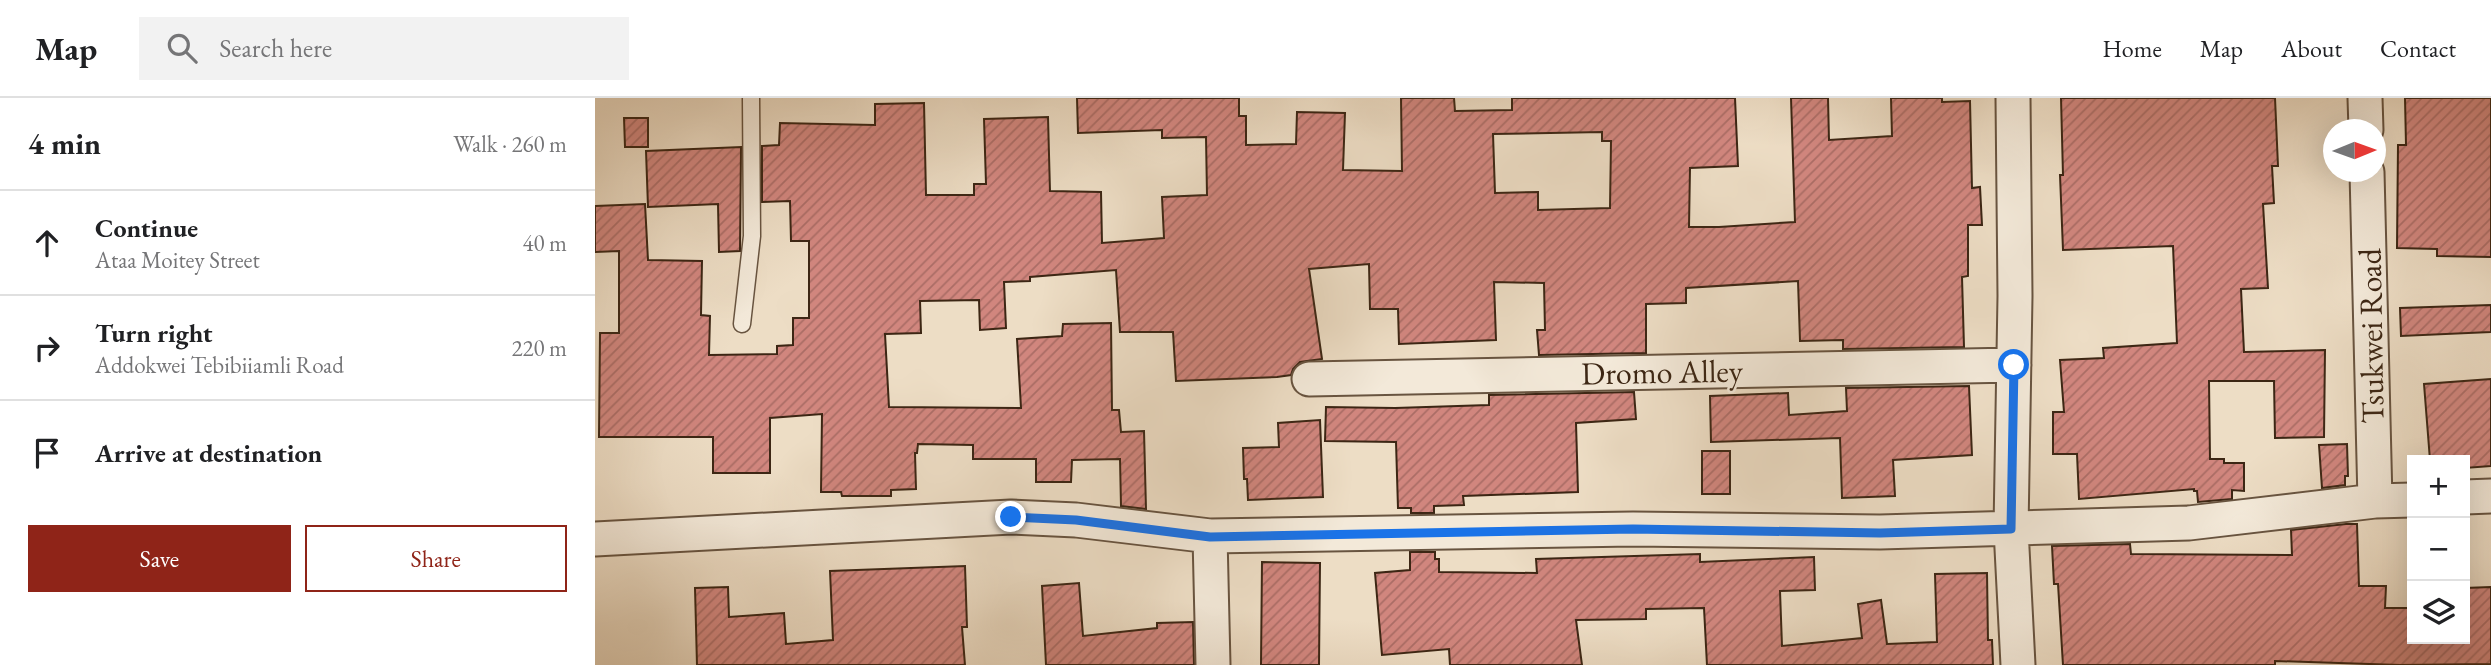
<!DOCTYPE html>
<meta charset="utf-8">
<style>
:root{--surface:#fff;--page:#f2f2f2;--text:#202124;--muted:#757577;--line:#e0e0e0;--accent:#8f2418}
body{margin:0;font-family:"EB Garamond",serif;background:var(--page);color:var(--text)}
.controls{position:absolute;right:21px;bottom:21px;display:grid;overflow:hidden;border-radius:0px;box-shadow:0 7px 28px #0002}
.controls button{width:63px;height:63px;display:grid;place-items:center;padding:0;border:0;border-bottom:2px solid var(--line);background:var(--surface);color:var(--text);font:35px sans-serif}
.compass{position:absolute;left:1728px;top:21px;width:63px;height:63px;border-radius:50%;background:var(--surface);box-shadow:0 7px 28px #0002;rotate:89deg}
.stop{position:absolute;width:21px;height:21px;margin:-16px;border:5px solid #1a73e8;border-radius:50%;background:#fff}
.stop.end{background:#1a73e8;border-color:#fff;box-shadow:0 2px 7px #0008}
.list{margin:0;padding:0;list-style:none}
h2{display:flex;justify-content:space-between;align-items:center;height:91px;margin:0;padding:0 28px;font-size:30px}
h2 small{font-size:23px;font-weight:400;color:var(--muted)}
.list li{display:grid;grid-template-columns:46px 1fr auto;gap:21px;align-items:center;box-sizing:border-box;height:105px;padding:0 28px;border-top:2px solid var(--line)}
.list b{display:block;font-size:26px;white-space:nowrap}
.list p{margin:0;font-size:23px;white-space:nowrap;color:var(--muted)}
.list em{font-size:23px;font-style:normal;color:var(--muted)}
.actions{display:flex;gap:14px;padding:21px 28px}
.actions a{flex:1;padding:16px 0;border:2px solid var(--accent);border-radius:0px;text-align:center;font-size:24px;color:var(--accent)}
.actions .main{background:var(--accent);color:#fff}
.icon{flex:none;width:38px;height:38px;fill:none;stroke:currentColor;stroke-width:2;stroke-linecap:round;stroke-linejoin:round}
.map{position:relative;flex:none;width:1896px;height:567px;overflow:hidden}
header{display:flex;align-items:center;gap:42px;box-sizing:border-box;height:98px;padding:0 35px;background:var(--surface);border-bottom:2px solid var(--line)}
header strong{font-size:33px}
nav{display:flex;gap:38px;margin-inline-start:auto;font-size:24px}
.search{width:490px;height:63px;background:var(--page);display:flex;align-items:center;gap:18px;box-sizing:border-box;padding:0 24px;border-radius:0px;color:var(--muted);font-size:26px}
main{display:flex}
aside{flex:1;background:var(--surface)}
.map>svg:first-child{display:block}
</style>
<header>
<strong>Map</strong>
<div class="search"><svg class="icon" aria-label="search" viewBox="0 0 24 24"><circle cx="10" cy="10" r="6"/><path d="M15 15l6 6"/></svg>Search here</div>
<nav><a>Home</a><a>Map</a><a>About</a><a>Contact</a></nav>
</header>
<main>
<aside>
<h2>4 min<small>Walk · 260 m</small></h2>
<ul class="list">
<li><svg class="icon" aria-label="ahead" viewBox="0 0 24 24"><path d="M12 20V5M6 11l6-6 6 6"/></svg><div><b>Continue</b><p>Ataa Moitey Street</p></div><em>40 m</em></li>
<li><svg class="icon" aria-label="right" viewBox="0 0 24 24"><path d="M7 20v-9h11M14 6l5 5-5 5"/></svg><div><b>Turn right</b><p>Addokwei Tebibiiamli Road</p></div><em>220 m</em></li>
<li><svg class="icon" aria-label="arrive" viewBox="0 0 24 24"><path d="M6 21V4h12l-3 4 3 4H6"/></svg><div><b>Arrive at destination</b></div></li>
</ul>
<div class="actions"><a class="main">Save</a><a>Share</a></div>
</aside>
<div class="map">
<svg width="1896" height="567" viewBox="0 0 1896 567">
<defs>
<pattern id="building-hatch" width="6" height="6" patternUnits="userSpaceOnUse" patternTransform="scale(1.75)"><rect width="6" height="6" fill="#d1867e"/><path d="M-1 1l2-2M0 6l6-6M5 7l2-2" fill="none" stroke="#ab6d66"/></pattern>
</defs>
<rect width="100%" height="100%" fill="#edddc5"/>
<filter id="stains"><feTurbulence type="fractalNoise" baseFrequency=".00286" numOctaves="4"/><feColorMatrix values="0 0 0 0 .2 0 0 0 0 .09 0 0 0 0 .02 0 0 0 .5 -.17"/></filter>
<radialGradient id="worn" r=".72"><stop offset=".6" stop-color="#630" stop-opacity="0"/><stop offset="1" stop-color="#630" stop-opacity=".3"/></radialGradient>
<path fill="url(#building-hatch)" stroke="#3c2614" stroke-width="2" fill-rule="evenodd" d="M482,0H644V18H651V47L701,46L702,14L750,15L748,72L807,73L806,0H859L860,13L917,12V0H1140L1143,68L1095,70L1094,129H1124L1200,124L1196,0H1233L1234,42L1297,38L1296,0H1347V4L1375,3L1377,90L1385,89L1387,127H1373V178L1367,179L1369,249L1248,251V242L1205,243L1203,183L1091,190V205L1051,206V255L944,257L942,232H950L949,185L899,184L901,242L804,246L803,211H775L774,166L714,171L727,261L705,264L698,271L696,277L682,279L581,283L578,234H525L521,172L435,179V183L409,184L411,230L385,232L384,202L325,203L326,235L290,236L294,309L426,310L422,241L467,238L468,226L516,225L517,312H524L526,334L549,333L551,411L526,408L525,361L477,362L476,384H441V361H378V347L323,346L322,355H320L321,391L296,392V398H247L246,394H226L227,316L175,320V375H118V339H4L5,235H24V153L0,154V108L50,106L53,162L107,163L106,217L115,218L114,257L182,256V248L198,247V220H214V143H196L195,103L167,104V48L184,47L185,25L280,27V6L329,5L331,97H379V86H391L389,21L453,19L455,93L506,94L507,145L569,140L567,99L612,97L611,39L567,40V32L483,35ZM1007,34V43H1016L1015,110L943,112V94L900,95L898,36Z
M1466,0H1680L1683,68H1677L1679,105L1668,106L1673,190L1646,191L1649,254L1730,252L1729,339L1680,340L1679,283H1614L1615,361H1629V365H1649V393L1637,392V401L1603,404L1602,393H1599V391L1484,401L1482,356H1458V314H1469L1465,262L1509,260L1508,250L1582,245L1578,148L1468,152L1465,77H1468Z
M1810,0H1896V159L1842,158V151L1802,150L1803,47H1811Z
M29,20H53V49H30Z
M146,49L145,153L124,154L123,106L53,109L51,53Z
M1896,207V234L1806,238L1805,210Z
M1896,281V368L1870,370V362H1835L1829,286Z
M1374,288L1377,357L1298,362L1300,398L1247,400L1245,340L1116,344L1115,298L1193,295L1194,317L1252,313L1251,290Z
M1039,294L1041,321L981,325L983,394L868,398L869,407L839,408V415H816V410H803L801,344L730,343L731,309L800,310L894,307V297Z
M725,322L728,399L653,402L652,381H649L648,350L684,349L683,325Z
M1752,346L1753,378H1750V387L1727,390L1724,347Z
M1107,353H1135V396H1107Z
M1751,426H1762L1764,488H1791L1790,510H1817V541H1870V490L1896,489V566L1805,567L1680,563V567H1468L1463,486H1459L1457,448L1535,446L1536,456L1697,457L1696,432Z
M815,454H840V461H844V474L942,475L941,461L1105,456V464L1219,459L1220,492L1185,493L1187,548L1267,540L1263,506L1286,502L1292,546L1342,544L1340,476L1392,475L1393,542H1397L1398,567H1112L1109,510L1051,511V521L981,522L987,567H855L854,551L787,557L780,475L815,472Z
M667,464L725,465L724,567H666Z
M370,468L372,529H367L370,567H102L100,490L133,489L134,519L189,515L191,546L238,542L235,473Z
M484,485L488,538L562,530V525L598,524L599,567H451L447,488Z"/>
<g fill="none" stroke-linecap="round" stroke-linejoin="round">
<defs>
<path id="service" d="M147,226L157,138L156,0"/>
<path id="minor" d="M1418,0L1420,198L1416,431L1423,567
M1770,0L1771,32
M1772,74L1780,403
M714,281L1419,267
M1870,399L1896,398
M615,438L618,567
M0,441L416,419L481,422L615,438L1038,431L1285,434L1594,425L1780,403L1817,402"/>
</defs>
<use href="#service" stroke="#685440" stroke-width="19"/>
<use href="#minor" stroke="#685440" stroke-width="37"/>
<use href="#service" stroke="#f3e9d9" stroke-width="16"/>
<use href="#minor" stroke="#f3e9d9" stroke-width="33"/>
</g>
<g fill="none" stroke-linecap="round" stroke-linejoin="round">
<path stroke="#1a73e8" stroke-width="9" d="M416,419L481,422L615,439L1038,431L1285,435L1416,431L1419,267"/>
</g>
<g text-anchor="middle" stroke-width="5" stroke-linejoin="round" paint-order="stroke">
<g font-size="32" fill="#3c2614" stroke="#f3e9d9">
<text transform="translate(1776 238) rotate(-91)" y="11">Tsukwei Road</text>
<text transform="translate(1067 274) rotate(-1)" y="11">Dromo Alley</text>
</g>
</g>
<rect width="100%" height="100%" filter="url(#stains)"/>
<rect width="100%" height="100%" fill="url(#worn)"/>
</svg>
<div class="controls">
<button>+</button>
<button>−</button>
<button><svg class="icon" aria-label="layers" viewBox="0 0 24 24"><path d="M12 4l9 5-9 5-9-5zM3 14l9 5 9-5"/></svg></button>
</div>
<svg class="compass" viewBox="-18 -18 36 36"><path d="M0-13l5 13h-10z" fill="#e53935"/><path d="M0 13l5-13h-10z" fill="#757577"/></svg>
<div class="stop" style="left:1419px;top:267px"></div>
<div class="stop end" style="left:416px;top:419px"></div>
</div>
</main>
